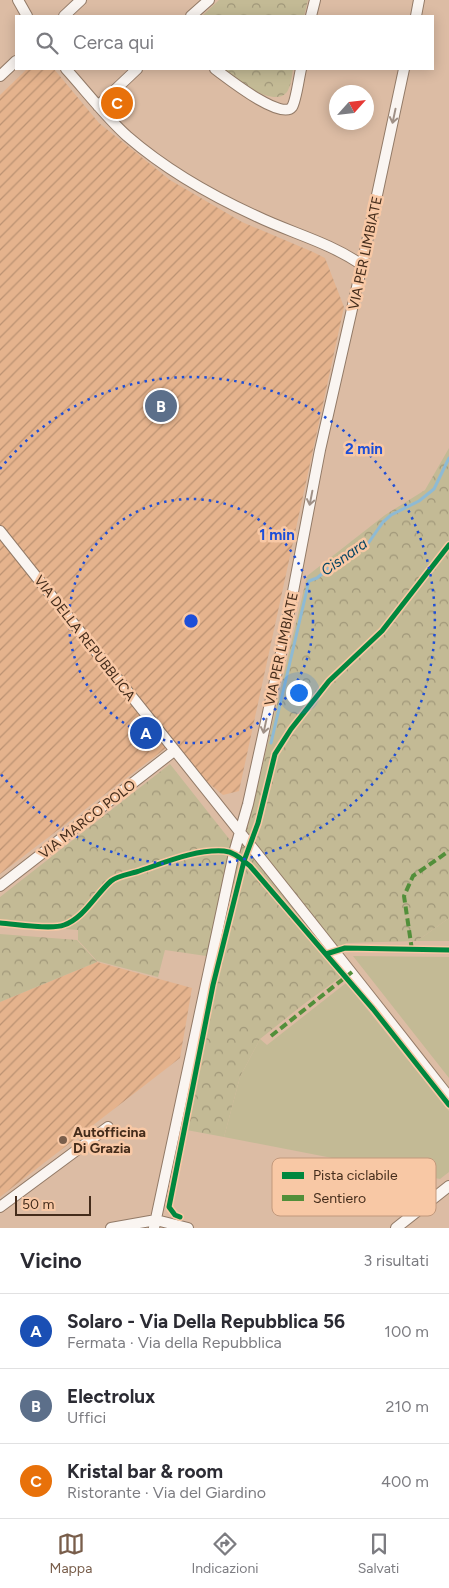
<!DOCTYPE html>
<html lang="it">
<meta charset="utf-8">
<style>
:root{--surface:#fff;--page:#f7f7f7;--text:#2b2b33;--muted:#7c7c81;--line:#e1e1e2;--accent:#795e4b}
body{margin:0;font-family:Figtree,sans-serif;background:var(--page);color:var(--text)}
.compass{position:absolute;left:329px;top:85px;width:45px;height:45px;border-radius:50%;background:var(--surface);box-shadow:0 2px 12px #0003;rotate:63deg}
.scale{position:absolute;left:15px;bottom:12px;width:76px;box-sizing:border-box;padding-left:5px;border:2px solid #442c1b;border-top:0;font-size:14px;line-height:18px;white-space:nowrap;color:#442c1b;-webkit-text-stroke:4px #f8c8a5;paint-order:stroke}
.you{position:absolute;left:298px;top:692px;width:18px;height:18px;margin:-12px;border:4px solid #fff;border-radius:50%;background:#1a73e8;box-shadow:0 0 0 8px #1a73e833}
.badge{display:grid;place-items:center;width:32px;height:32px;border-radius:50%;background:var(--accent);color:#fff;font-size:16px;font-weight:700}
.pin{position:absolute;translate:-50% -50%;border:2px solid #fff;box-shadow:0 1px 5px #0006}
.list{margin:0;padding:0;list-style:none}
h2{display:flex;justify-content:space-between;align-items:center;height:65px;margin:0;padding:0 20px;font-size:21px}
h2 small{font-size:16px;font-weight:400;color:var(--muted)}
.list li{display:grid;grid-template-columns:32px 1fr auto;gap:15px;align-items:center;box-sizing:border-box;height:75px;padding:0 20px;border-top:1px solid var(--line)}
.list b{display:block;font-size:19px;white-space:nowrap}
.list p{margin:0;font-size:16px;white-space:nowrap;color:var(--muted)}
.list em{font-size:16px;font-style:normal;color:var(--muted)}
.icon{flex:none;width:28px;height:28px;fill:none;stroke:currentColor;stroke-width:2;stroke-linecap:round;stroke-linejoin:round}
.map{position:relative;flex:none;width:449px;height:1228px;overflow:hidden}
.search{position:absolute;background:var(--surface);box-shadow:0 2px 12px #0003;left:15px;right:15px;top:15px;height:55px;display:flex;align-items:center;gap:12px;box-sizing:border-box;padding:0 18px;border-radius:0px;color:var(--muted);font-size:19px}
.sheet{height:290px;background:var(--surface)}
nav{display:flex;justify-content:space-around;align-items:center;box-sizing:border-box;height:70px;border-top:1px solid var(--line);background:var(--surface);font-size:14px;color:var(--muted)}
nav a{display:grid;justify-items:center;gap:2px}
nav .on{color:var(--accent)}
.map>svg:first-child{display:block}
</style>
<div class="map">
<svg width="449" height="1228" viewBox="0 0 449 1228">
<defs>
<pattern id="industrial-furrows" width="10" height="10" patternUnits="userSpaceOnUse" patternTransform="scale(1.25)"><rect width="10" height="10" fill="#e5b38d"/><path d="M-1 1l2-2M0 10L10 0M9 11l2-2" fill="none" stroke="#bb9272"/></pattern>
<pattern id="forest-crowns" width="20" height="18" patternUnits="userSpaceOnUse" patternTransform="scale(1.25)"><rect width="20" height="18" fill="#c3ba95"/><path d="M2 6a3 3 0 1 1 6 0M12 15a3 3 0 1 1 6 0" fill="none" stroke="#a09779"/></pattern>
</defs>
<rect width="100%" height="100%" fill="#dcbca4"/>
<path fill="url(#industrial-furrows)" d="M27,69H54L99,123L170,180L242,222L313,252L325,258L344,307L239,791L223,795L166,748L0,874V95Z
M97,962L192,988L180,1058L0,1197V1002Z"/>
<path fill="url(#forest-crowns)" d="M219,0H308L304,16H202Z
M224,69H293C292,76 291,86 287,92C274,109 235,79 224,69Z
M449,448V918L417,941L346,943L329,959L342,976L304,1004L260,1039L240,1077L224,1137L181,1129L213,957L165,950L158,977L97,961L78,940V930L66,929L64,923C44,927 20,923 0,920V897L170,764L230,840L248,827L307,576L385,515L425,490Z
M0,934L77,940L97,962L0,1002Z"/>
<path fill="#c3ba95" d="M449,918V941H417Z
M353,956L449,957V1078Z
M346,983L449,1111V1172L440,1179L224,1137L240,1077L260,1039L267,1045Z"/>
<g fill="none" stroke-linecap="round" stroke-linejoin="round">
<path stroke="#8ebad4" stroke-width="3" d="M271,743L309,581L317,578L336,562L367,545L383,522L391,515L419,501L434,489L449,458"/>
<defs>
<path id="minor" d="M18,0L27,16
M64,16L81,0
M191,16L209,0
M311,16L315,0
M416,16L419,0
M66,69C86,91 105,116 127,136C165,169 210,195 256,216C291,233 329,242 362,265
M215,69C226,77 281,121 292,107C296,101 299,77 301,69
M0,76L16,61
M98,106L137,69
M0,531C150,720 301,907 449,1097
M0,886L174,751
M0,1207L108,1127
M111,1228L156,1220L188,1228
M154,1228L234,853L248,804L283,644L320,450L362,265L404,69
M396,1228L449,1186"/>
</defs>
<use href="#minor" stroke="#927a67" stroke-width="12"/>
<use href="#minor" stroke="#faf5f1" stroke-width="10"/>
<path stroke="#528f3a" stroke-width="4" stroke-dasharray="8 4" stroke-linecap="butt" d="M412,950L404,896L413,876L449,851
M271,1036L352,972"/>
<defs>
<path id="cycleway" d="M0,923C16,924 51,930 64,925C84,918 96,894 111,881C117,876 129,874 136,872C164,863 195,849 224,851C235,852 242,860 250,866L373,1009L449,1105
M326,954L345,948L449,950
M180,1217L175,1215L169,1207L213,985L244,861L258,823L275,754L291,729L329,681L382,631L449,545"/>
</defs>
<use href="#cycleway" stroke="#f8c8a5" stroke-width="8"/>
<use href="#cycleway" stroke="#00873e" stroke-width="5"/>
</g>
<defs><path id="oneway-shaft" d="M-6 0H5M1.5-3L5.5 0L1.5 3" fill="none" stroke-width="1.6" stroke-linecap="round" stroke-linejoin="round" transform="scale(1.25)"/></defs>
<g stroke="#9f9086">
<use href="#oneway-shaft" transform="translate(394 116) rotate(102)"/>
<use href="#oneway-shaft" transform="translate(311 498) rotate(101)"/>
<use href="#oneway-shaft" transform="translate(265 726) rotate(102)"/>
</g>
<g fill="none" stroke="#1d4ed8" stroke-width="2.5" stroke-dasharray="2.5 5">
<circle cx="191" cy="621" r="122"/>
<path d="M0 469A244 244 0 1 1 0 773"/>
</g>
<circle fill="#795e4b" stroke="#f8c8a5" stroke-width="2" cx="63" cy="1140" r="5"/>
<g text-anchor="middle" stroke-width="5" stroke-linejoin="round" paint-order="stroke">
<g font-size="14" fill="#442c1b" stroke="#f8c8a5">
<text transform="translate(365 253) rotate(-78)" y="5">VIA PER LIMBIATE</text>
<text transform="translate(85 638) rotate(52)" y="5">VIA DELLA REPUBBLICA</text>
<text transform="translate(281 649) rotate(-78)" y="5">VIA PER LIMBIATE</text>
<text transform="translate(87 819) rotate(-38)" y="5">VIA MARCO POLO</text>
</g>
<g font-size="14" font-weight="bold" fill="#442c1b" stroke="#f8c8a5" text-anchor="start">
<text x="73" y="1137">Autofficina<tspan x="73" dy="16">Di Grazia</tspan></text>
</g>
<g font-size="15" font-style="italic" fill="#034463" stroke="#f8c8a5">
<text transform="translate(344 557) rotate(-35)" y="5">Cisnara</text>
</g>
</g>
<rect x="272" y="1158" width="164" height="58" rx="8" fill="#f8c8a5" stroke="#c2997c" stroke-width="1"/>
<rect x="282" y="1172" width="22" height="7" fill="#00873e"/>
<rect x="282" y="1195" width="22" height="6" fill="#528f3a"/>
<g font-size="14" fill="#442c1b">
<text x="313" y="1180">Pista ciclabile</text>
<text x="313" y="1203">Sentiero</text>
</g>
<circle cx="191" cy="621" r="8" fill="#1d4ed8" stroke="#f8c8a5" stroke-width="2.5"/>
<g font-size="15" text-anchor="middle" font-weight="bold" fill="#1d4ed8" stroke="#f8c8a5" stroke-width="5" stroke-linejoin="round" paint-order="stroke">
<text x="364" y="454">2 min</text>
<text x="277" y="540">1 min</text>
</g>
</svg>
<svg class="compass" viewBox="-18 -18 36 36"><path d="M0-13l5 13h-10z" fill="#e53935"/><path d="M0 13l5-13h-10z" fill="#7c7c81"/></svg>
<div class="scale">50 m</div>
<div class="you"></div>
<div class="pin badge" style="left:146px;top:733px;background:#1a4fb4">A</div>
<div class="pin badge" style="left:161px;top:406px;background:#5c6f8a">B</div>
<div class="pin badge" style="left:117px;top:103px;background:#e8710a">C</div>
<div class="search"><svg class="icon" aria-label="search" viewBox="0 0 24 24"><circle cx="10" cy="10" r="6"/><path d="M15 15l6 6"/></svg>Cerca qui</div>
</div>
<section class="sheet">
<h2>Vicino<small>3 risultati</small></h2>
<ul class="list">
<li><span class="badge" style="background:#1a4fb4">A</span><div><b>Solaro - Via Della Repubblica 56</b><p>Fermata · Via della Repubblica</p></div><em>100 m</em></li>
<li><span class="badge" style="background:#5c6f8a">B</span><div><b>Electrolux</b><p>Uffici</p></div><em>210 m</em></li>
<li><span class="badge" style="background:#e8710a">C</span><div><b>Kristal bar &amp; room</b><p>Ristorante · Via del Giardino</p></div><em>400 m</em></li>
</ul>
</section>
<nav>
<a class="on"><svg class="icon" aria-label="map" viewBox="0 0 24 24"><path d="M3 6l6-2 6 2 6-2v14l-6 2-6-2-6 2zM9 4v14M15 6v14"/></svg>Mappa</a>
<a><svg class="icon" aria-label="directions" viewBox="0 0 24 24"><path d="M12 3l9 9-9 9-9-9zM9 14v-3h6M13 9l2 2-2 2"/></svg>Indicazioni</a>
<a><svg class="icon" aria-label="saved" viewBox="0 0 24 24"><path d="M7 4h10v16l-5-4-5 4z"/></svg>Salvati</a>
</nav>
